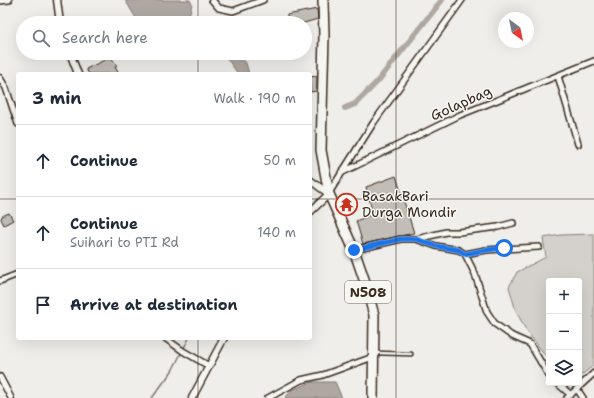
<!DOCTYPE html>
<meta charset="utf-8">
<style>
:root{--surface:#fff;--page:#f6f6f7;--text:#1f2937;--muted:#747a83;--line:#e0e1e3}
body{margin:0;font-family:"Shantell Sans",sans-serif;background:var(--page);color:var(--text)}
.controls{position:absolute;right:12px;bottom:12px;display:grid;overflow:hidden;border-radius:4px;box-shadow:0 4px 16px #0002}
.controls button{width:36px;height:36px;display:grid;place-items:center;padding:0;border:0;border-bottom:1px solid var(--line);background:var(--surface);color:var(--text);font:20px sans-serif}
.compass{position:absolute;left:498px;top:12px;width:36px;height:36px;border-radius:50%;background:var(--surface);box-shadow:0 4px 16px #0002;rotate:147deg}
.stop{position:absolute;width:12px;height:12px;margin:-9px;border:3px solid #1a73e8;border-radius:50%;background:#fff}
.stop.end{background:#1a73e8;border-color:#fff;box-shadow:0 1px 4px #0008}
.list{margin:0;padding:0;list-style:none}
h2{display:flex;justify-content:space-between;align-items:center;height:52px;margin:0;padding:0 16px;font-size:17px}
h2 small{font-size:13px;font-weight:400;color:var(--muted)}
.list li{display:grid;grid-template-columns:26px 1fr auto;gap:12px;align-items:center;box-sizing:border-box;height:72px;padding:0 16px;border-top:1px solid var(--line)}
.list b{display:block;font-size:15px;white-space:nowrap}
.list p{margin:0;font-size:13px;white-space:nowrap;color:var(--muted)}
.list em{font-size:13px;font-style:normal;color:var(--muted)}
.icon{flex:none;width:22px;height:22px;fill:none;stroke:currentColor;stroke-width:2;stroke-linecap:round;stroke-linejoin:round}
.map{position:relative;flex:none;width:594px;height:398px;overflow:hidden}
.search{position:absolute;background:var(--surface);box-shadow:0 4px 16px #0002;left:16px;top:16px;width:296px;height:44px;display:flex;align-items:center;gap:10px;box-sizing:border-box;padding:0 14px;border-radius:22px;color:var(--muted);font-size:15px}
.panel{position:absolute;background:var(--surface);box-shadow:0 4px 16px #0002;left:16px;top:72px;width:296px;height:268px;border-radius:4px}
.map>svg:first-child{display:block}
</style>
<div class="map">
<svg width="594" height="398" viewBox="0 0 594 398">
<rect width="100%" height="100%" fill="#efeeea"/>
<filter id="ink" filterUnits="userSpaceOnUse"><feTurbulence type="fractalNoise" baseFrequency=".025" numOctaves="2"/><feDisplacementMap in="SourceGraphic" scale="8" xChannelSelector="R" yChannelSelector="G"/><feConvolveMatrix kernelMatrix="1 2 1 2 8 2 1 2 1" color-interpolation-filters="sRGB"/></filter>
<g filter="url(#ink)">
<path fill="#d4d1cc" stroke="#887e75" d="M594,234V365L579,377V281H549V360L526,330L516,311L509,287L517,272L546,257L543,238L561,235Z"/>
<path fill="#afa8a1" stroke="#81766d" d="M125,0H190L192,4L188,20L190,22L194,23H139Z
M207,53H238L246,63L249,74H238L226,57L210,56Z
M312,382H335L342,398H285L292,390Z"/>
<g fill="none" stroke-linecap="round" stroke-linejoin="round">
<path stroke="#81766d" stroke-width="1.5" d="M152,398L172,371L189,338"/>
<path stroke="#afa8a1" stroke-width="6" d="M345,108L355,104L377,82L442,0"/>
</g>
<path fill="#c2bdb7" stroke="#3b2a1e" d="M317,9L318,19L304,23H287V15Z
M111,57L117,66L115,67L119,74H89L86,69Z
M317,76V91L310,92V77Z
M396,176L414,233L363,244L356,221L373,214L366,187Z
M9,213L13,220L4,225L1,219L2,216Z"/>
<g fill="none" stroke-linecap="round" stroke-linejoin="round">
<defs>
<path id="service" d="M376,353L411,354"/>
<path id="minor" d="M212,0L219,8L233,11L263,0
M0,1L9,0
M558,76L578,144
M0,78L6,88L18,124
M341,173L460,115L594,61
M329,193L374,122L462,0
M417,239L446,232H459L498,227L513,223
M354,250L401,239H416L436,246L459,250L465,254L475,274L487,312L495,324L512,336L530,344L549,376
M465,254L486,250L539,247
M0,281L18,274
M165,338L183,351L209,366
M0,377L11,398
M557,383L571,395
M577,389L583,398
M268,398L301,380L323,375L373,357
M567,398L594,373"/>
<path id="tertiary" d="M57,0L60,23
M70,53L78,74
M310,180L329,194L310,212
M192,398L224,338"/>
<path id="trunk" d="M323,0L324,36L321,150L329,194L354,250L364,279L374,315L373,398"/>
</defs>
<use href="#service" stroke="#3b2a1e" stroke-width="5.5"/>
<use href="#minor" stroke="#3b2a1e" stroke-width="8"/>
<use href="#tertiary" stroke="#3b2a1e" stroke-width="9"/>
<use href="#trunk" stroke="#3b2a1e" stroke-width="12"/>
<use href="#service" stroke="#f6f6f2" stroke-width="2.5"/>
<use href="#minor" stroke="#f6f6f2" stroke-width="5"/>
<use href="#tertiary" stroke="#f6f6f2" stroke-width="6"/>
<use href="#trunk" stroke="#f6f6f2" stroke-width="9"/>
</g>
</g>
<g fill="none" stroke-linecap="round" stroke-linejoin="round" filter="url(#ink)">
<path stroke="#1a73e8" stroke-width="5" d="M354,250L401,239H416L436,246L459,250L465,254L486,250L504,248"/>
</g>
<path fill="none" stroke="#3b2a1e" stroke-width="1" stroke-opacity="0.55" d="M198,0V23M396,0V398M198,53V74M0,199H18M310,199H594M198,338V398"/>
<defs>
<symbol id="temple-ring" viewBox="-11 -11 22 22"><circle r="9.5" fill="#f6f6f2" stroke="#c8321e" stroke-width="1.5"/><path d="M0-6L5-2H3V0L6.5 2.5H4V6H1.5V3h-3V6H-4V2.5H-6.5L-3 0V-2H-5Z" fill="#c8321e"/></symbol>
</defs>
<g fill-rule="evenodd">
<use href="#temple-ring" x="334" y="192" width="25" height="25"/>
</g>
<g text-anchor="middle" stroke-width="3" stroke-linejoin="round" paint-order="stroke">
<rect fill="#f6f6f2" stroke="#73675e" stroke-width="1" x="345" y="281" width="46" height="22" rx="3"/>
<g font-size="13" font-weight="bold" fill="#3b2a1e">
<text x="368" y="297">N508</text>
</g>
<g font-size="14" fill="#3b2a1e" stroke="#f6f6f2">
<text transform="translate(461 103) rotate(-24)" y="5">Golapbag</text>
</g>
<g font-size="14" fill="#3b2a1e" stroke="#f6f6f2" text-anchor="start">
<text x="362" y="201">BasakBari<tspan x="362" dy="16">Durga Mondir</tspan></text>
</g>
</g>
</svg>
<div class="controls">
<button>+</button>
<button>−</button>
<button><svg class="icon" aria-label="layers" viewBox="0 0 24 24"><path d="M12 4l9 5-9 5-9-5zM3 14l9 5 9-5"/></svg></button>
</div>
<svg class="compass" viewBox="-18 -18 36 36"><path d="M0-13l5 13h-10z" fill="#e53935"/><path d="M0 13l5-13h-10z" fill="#747a83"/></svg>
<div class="stop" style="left:504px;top:248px"></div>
<div class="stop end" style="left:354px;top:250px"></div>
<div class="search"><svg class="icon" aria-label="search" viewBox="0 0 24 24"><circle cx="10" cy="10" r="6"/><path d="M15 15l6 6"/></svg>Search here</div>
<section class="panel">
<h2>3 min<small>Walk · 190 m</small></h2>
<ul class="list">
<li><svg class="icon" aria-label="ahead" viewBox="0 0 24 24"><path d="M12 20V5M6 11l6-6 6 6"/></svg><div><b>Continue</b></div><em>50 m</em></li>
<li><svg class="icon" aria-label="ahead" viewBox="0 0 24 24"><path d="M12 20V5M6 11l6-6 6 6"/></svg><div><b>Continue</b><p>Suihari to PTI Rd</p></div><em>140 m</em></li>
<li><svg class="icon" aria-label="arrive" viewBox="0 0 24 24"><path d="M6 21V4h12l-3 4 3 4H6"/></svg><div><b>Arrive at destination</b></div></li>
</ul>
</section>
</div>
